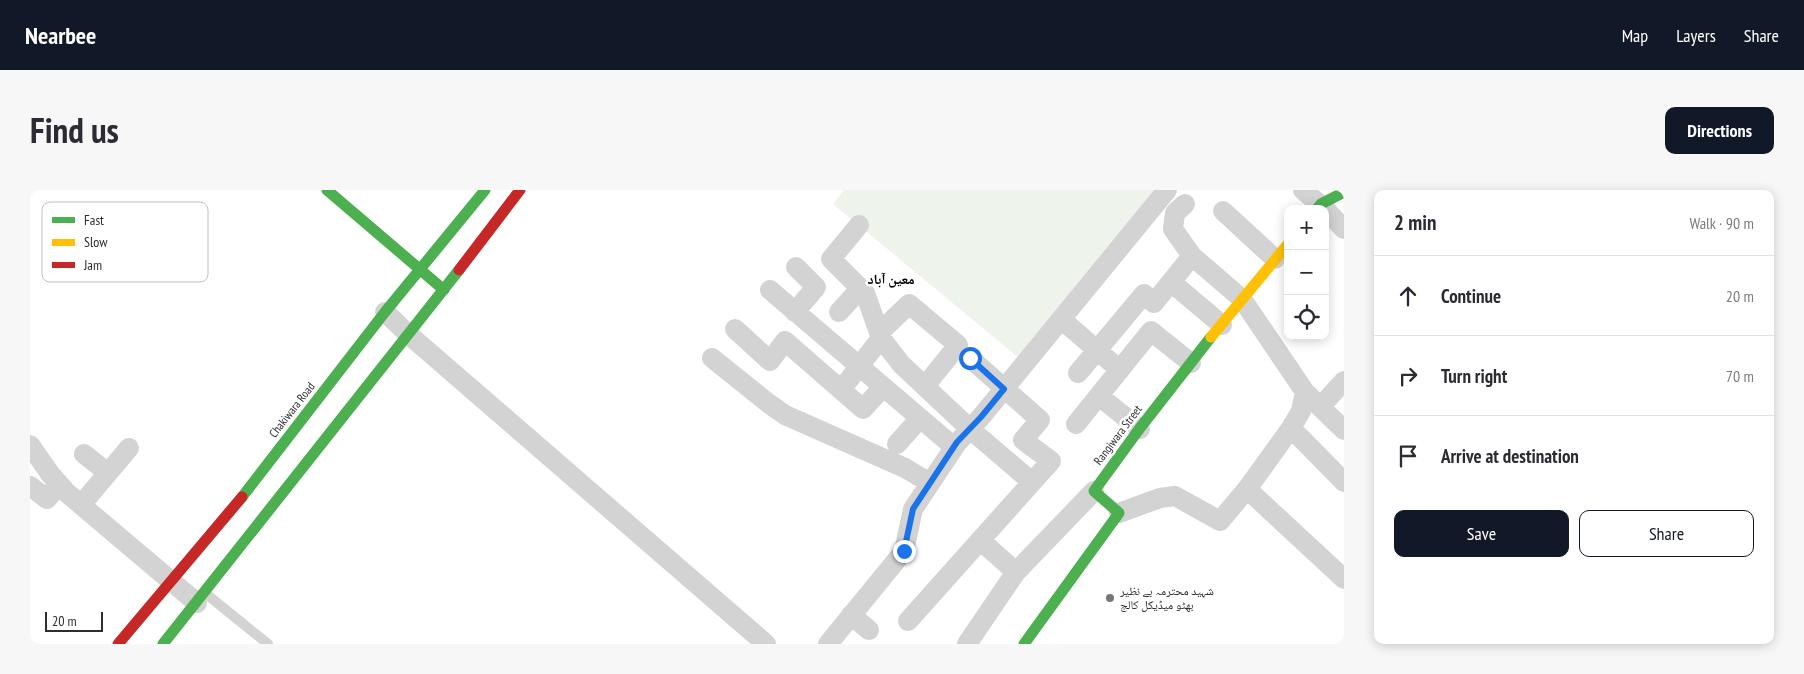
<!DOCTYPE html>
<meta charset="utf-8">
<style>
:root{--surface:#fff;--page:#f7f7f7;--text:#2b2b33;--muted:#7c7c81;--line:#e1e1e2;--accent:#111827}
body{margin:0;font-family:"PT Sans Narrow","Noto Naskh Arabic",sans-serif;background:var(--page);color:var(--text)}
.controls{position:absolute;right:15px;top:15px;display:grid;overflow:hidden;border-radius:10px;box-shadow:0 2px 12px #0003}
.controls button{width:45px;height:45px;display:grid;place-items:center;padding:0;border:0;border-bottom:1px solid var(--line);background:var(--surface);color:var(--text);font:25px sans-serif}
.scale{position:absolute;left:15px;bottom:12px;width:58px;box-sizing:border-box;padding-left:5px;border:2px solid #2e2e2e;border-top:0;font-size:14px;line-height:18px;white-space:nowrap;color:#2e2e2e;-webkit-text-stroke:4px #fff;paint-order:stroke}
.stop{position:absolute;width:15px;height:15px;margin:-11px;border:4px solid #1a73e8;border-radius:50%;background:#fff}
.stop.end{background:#1a73e8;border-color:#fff;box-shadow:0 1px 5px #0008}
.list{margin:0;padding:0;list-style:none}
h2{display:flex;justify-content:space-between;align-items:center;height:65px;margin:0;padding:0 20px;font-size:21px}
h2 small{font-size:16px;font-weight:400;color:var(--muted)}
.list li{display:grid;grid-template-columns:32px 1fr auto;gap:15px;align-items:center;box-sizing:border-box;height:80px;padding:0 20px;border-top:1px solid var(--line)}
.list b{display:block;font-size:19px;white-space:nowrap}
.list em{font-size:16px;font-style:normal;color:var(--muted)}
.actions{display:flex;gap:10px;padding:15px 20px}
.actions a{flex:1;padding:11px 0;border:1px solid var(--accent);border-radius:10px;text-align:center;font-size:18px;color:var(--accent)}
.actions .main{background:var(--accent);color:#fff}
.icon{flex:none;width:28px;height:28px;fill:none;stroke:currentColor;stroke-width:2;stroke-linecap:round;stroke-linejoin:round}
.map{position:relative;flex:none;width:1314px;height:454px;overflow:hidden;border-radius:10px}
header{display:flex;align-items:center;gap:30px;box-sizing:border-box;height:70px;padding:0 25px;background:var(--accent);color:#fff}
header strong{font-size:24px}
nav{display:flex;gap:28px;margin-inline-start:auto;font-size:18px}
.intro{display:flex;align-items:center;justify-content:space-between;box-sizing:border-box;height:120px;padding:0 30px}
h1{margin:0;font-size:35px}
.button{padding:12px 22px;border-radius:10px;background:var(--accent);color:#fff;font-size:18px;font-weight:700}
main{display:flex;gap:30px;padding:0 30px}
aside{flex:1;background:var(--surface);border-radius:10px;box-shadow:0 2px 12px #0003}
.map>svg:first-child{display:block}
</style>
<header>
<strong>Nearbee</strong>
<nav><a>Map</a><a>Layers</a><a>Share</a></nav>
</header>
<div class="intro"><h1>Find us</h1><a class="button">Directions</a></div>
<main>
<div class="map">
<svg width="1314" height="454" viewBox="0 0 1314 454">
<rect width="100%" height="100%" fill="#fff"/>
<path fill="#eef4eb" d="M814,0H1133L995,173L803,14Z"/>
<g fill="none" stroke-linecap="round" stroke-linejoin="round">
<path stroke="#d3d3d3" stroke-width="10" d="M175,403L238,454"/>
<path stroke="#d3d3d3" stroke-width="20" d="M1273,0L1295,19
M1295,19L1314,39
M1193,21L1245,69
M829,35L801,69L835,103L851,148L871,174L940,239L1002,292
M1141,92L1192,135
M740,100L924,257
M355,122L378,144L736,454
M765,122L786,97L766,77
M809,122L830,99
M1031,129L1090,180
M705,139L740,171L755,151L833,219L853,197
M850,142L879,114L928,155L895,196
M682,168L738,213L755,225L875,278L900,293
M1048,183L1114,104L1124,113L1162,66
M811,200L851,148
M1275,202L1314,240
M1069,206L1110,239
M1290,217L1314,191
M1046,234L1121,141L1161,173
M1261,238L1314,292
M867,254L890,228
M0,255L21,285L37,303L167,413
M54,264L78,283
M0,296L17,309L29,294
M1217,299L1314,389
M51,315L99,258
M1089,323L1130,308L1145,306L1190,331L1217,299L1261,238L1271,221L1275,202L1212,109L1162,66L1143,39L1145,23L1155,14
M950,350L986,382
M821,425L839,440
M878,431L1021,271L993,250L1010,230L940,168
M798,454L874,361L883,319L927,253L951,227L1137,0
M937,454L986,382L1064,301"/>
<path stroke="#4caf50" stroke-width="11" d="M297,0L414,100
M1287,19L1291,14L1314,2
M212,307L355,122L455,0
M133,454L429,80
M994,454L1089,323L1064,301L1110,238L1181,147"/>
<path stroke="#ffc107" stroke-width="11" d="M1181,147L1258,54"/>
<path stroke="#c62828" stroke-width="11" d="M429,80L490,0
M88,454L212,307"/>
</g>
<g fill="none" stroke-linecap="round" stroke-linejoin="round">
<path stroke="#1a73e8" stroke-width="6" d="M874,361L883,319L927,252L951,227L974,199L940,168"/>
</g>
<circle fill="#777" stroke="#fff" stroke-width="2" cx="1080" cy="408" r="5"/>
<g text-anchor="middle" stroke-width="5" stroke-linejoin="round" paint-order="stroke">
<g font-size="12" fill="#2e2e2e" stroke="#fff">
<text transform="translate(262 220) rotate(-52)" y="4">Chakiwara Road</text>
<text transform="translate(1088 245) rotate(-53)" y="4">Rangiwara Street</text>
</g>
<g font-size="12" fill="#2e2e2e" stroke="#fff" text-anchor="start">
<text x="1090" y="405">شہید محترمہ بے نظیر<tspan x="1090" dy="14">بھٹو میڈیکل کالج</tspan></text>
</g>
<g font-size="14" font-weight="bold" fill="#000" stroke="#fff">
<text x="861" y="94">معین آباد</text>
</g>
</g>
<rect x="12" y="12" width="166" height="80" rx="8" fill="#fff" stroke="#c0c0c0" stroke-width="1"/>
<rect x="22" y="27" width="23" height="6" fill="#4caf50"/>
<rect x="22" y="49" width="23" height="7" fill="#ffc107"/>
<rect x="22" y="72" width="23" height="6" fill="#c62828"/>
<g font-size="14" fill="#2e2e2e">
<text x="54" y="35">Fast</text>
<text x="54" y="57">Slow</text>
<text x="54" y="80">Jam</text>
</g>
</svg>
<div class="controls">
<button>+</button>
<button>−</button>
<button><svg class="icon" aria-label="locate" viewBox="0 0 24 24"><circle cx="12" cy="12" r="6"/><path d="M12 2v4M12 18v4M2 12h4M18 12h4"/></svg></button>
</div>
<div class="scale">20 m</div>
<div class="stop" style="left:940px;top:168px"></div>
<div class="stop end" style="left:874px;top:361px"></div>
</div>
<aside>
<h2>2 min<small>Walk · 90 m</small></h2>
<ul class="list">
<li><svg class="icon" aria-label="ahead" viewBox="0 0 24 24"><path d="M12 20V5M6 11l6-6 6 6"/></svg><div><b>Continue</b></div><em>20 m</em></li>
<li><svg class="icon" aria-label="right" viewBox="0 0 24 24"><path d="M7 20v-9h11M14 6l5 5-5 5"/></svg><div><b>Turn right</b></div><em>70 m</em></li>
<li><svg class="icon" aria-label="arrive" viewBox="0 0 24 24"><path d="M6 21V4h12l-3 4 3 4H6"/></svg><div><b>Arrive at destination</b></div></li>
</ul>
<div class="actions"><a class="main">Save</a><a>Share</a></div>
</aside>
</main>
